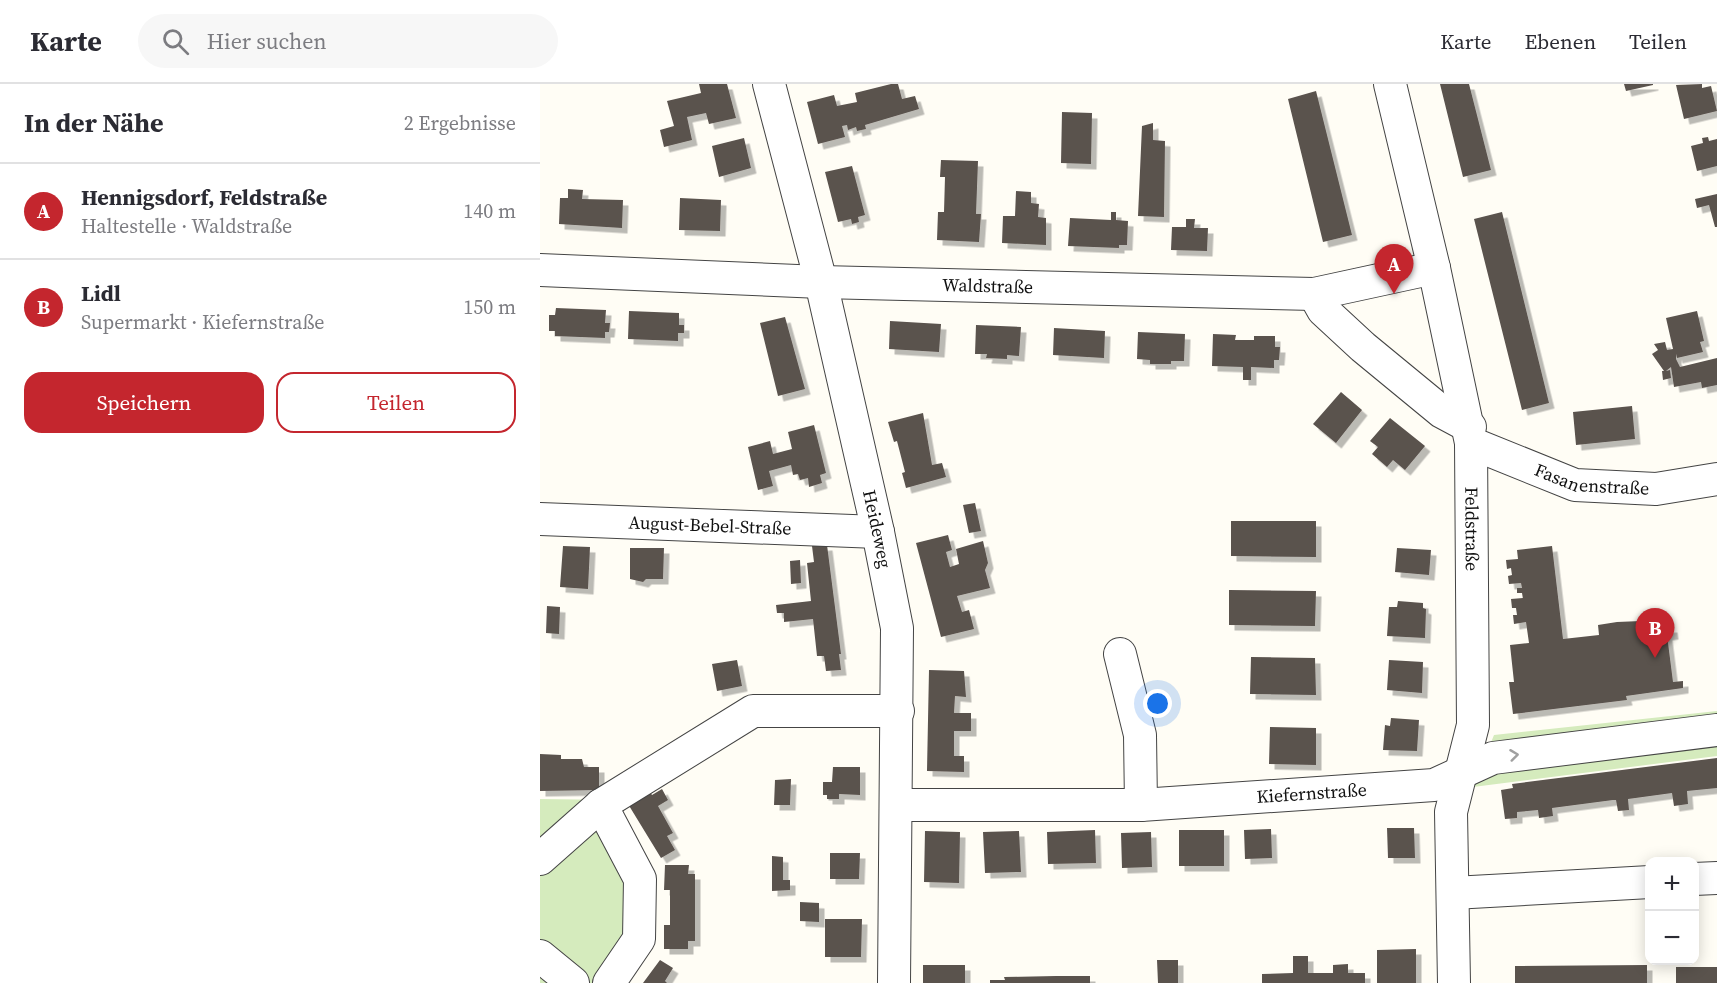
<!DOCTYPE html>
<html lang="de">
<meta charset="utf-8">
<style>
:root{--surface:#fff;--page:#f7f7f7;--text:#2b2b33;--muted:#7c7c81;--line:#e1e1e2;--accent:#c4262e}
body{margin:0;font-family:"Source Serif 4",serif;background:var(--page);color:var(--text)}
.controls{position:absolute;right:18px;bottom:18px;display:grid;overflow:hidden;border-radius:12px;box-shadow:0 3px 15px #0003}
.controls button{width:54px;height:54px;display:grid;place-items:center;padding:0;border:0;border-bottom:2px solid var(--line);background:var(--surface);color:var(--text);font:30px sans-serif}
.you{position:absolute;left:618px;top:620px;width:21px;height:21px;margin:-15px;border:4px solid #fff;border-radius:50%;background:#1a73e8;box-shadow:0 0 0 9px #1a73e833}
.badge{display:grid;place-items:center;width:39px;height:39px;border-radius:50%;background:var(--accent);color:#fff;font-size:20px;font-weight:700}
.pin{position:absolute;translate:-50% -50px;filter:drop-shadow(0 2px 3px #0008)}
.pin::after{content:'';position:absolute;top:32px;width:21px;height:18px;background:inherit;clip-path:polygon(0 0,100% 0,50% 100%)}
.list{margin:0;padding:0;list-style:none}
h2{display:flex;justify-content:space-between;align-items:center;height:78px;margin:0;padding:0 24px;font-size:26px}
h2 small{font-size:20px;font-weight:400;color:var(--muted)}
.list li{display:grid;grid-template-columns:39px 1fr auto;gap:18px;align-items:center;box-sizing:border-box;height:96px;padding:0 24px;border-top:2px solid var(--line)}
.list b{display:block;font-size:22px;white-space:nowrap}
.list p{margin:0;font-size:20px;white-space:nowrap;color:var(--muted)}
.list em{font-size:20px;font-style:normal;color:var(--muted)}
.actions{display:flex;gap:12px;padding:18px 24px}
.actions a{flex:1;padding:14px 0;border:2px solid var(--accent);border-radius:18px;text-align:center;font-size:21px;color:var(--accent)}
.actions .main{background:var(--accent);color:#fff}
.icon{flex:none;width:33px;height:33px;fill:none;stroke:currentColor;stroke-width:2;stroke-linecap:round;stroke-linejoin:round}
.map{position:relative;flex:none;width:1177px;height:899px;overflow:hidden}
header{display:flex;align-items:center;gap:36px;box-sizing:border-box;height:84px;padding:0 30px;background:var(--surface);border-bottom:2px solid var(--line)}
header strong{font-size:28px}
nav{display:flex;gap:33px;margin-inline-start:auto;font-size:21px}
.search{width:420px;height:54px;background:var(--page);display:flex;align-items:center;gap:15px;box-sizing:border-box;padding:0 21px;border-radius:33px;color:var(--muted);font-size:22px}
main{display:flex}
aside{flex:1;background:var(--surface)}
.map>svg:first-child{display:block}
</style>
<header>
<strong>Karte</strong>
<div class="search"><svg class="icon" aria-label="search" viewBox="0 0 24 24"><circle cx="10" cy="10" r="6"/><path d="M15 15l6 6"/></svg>Hier suchen</div>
<nav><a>Karte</a><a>Ebenen</a><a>Teilen</a></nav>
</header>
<main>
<aside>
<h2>In der Nähe<small>2 Ergebnisse</small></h2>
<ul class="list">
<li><span class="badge">A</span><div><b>Hennigsdorf, Feldstraße</b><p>Haltestelle · Waldstraße</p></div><em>140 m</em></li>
<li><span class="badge">B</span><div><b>Lidl</b><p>Supermarkt · Kiefernstraße</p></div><em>150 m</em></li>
</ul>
<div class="actions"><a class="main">Speichern</a><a>Teilen</a></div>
</aside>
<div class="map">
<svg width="1177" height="899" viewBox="0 0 1177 899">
<defs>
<filter id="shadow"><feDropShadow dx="5.5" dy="5.5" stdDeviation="0" flood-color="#0004"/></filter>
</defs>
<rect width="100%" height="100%" fill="#fffdf5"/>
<path fill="#d5ebbd" d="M1177,627V672L933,703L954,651Z
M0,715L75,716L111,790L83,899H0Z"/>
<path fill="#5a524d" filter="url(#shadow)" d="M159,0H187L196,34L169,40L166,29L147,33L152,56L124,63L120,46L134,42L127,17L161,9Z
M351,0H358L362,15L375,12L379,25L325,41L326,45L317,47L316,43L308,46L307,41L302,42L305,53L278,60L267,18L294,11L297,22L317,18L315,9Z
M900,0H929L951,86L923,93Z
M1084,0H1113V1L1086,7Z
M1162,0V4L1171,2L1177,27L1144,35L1136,1Z
M776,7L812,151L783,158L748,15Z
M522,28L552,29L551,80L521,79Z
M613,39V56L625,57L624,133L598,132L602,42Z
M1168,53L1169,57L1177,55V82L1157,87L1151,62L1163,59L1162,54Z
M204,54L211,84L179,93L172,62Z
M401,76L438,77L436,130H441L439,158L397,156L398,128H404L405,93H400Z
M312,82L325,131L318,133L319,138L312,140L311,135L298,138L285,88Z
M28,105L43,106L42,115L83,116L82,144L19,140L20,114H28Z
M476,107L491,108V119L499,120L498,133L506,134V161L462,159L463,132H475Z
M1177,110V143H1175L1169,121L1157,124L1155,115Z
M140,114L181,116L180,147L139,146Z
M571,128H576V136L588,137L587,161H579V164L528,162L530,134L571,136Z
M962,128L1009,319L982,326L934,135Z
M646,135H655L654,144H668L667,167L631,166L632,143H646Z
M16,224L66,226L65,239H70L69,248H65V254L15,252V247H9V231H15Z
M89,227L139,229V241H144V249H138V257L88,255Z
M1157,227L1164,257L1160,258L1163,268L1137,274L1136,270V275L1140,283L1177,274V301L1162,304L1161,298L1134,303L1131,283L1126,287L1130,286L1131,294L1123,296L1122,287H1124L1112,270L1118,266L1114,260L1125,258L1127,266L1133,265L1126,234Z
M245,233L265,305L238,312L220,239Z
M350,237L401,240L399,268L349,265Z
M436,241L481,243L479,272L467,271V275L446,274L447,270H435Z
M514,244L565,247L564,274L513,271Z
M598,248L645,250L644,277H631V280H610V276L597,275Z
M673,250L696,251L695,256H714V252H735V263H740L739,276H734V284L711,283V296H703V283L672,282Z
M801,308L822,326L796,359L773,340Z
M1092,322L1095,355L1036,361L1033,328Z
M383,329L392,381L402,379L406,393L366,404L362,389L365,388L357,357L354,358L348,338Z
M850,334L885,362L865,386L853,376L847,383L832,370L838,363L830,357Z
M274,341L286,389L280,391L282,399L269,403L268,394L260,396L258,390L253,391L251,381L229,387L233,402L218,406L208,363L230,357L233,370L252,365L248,348Z
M435,419L441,447L429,449L423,421Z
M691,437H776V473L691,472Z
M408,451L412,466L406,468L410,483L419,480L416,465L443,457L448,479L445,486L450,504L417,512L422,528L429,526L434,545L401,553L376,459Z
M287,461L301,570H299L301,586L286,587L284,572H277L273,535L244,538V529H237L236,521L271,517L267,479L274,478L272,462Z
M23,462L50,463L48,505L20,503Z
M1012,462L1023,555L1059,551L1058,541L1077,538L1101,537L1102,545L1132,543L1133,550L1127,551L1133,598L1143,597V604L1086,612L1087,616L973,630L969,598H974L970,561L989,559L986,538L974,540L973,531H977L976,524H972L971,515L983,514L982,509H977V504H982L981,499L969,500L968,492L972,491L971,484L967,485L966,476L978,475L977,466Z
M90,464H124L123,495H106L103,498L90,495Z
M857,464L891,466L889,491L855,488Z
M260,476L261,499L251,500L250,477Z
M689,506L776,507L775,542L689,541Z
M858,517L883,519V524L886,525L885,554L847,552L849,523H857Z
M7,522L20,523L19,550L6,549Z
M711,573L775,574L776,611L710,610Z
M197,576L202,602L177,607L172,580Z
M849,576L883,578L882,609L847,606Z
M389,586L424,587L426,613L415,612L414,629H431V647H414V672H424V688L387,687Z
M851,634L879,636L877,667L843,666L845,641L850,642Z
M730,643L776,644V681L729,680Z
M0,670L21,671V675H42L44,683H59V706L0,707Z
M1177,674V704L1147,707L1148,720L1134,722L1132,709L1088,715L1089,726L1078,727L1076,716H1073L1012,724L1013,732L999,734L998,726L977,728V734L965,735L961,706L973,704L972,700Z
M293,683H320V711L299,710V715H287V711H283V698H292Z
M251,695L250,721H234L235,696Z
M122,705L128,716L118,722L133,749L127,752L135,766L121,774L88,720L110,708L112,711Z
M847,744H874L875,774H848Z
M731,745L732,774L705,775L704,746Z
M555,746L556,779L508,780L507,748Z
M639,746H684V782H639Z
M385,747L420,748L419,799L384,798Z
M479,747L481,788L445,789L443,748Z
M611,748L612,783L582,784L581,749Z
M290,769H320L319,795H290Z
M232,772L243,773V796H250V806L232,807Z
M125,781H149L148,790H155V857H148V865H124V841H130V806H124Z
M260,818L279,819V838L260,837Z
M285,835H322L321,873H285Z
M876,865V899H837V866Z
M753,872H768V889H793V881L808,880V889H825V899H722V890L753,889Z
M120,876L133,884L125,897L127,899H103Z
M617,876H638V899H618Z
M383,881H425V899H383Z
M1107,881V899H975V882Z
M1136,883H1177V899H1136Z
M516,892H550V899H450V896H465L464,893Z"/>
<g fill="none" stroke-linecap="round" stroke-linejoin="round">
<defs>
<g id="minor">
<path id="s1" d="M229,0L281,198L338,448L357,544L354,899"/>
<path id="s2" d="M850,0L894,184L931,359L933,641L911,728L914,899"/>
<path id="s3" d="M0,186L281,198L774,210L894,184"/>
<path d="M774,210L783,226L823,263L902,328L930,343"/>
<path id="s4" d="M931,359L1035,401L1116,405L1177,395"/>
<path id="s5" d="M0,435L338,448"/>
<path d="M580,570L600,651L601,721"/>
<path d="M61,721L100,795L99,855L69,899"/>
<path id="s6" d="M356,721H601L894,701L953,674L1177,646"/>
<path d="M0,775L61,721L213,627H358"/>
<path d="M1154,795L1177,794"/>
<path d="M913,809L1110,798"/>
<path d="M0,872L33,899"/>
</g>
</defs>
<use href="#minor" stroke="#444" stroke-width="34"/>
<use href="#minor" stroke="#fff" stroke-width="32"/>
</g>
<defs><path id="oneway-chevron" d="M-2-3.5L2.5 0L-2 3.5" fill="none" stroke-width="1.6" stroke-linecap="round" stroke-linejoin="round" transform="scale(1.5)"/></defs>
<use stroke="#a0a0a0" href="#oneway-chevron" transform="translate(974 671) rotate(-7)"/>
<g text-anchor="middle" stroke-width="6" stroke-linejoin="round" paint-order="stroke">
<g font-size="18" fill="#111" stroke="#fff">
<text dy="6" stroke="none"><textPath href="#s3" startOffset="448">Waldstraße</textPath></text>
<text dy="6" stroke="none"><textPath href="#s4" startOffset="128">Fasanenstraße</textPath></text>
<text dy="6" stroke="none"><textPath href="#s5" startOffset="170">August-Bebel-Straße</textPath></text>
<text dy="6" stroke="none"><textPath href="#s1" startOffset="458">Heideweg</textPath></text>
<text dy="6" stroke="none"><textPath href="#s2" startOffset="454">Feldstraße</textPath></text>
<text dy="6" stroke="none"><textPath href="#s6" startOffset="416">Kiefernstraße</textPath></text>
</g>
</g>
</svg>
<div class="controls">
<button>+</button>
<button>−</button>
</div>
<div class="you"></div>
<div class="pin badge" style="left:854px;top:210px">A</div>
<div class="pin badge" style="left:1115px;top:574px">B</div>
</div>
</main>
